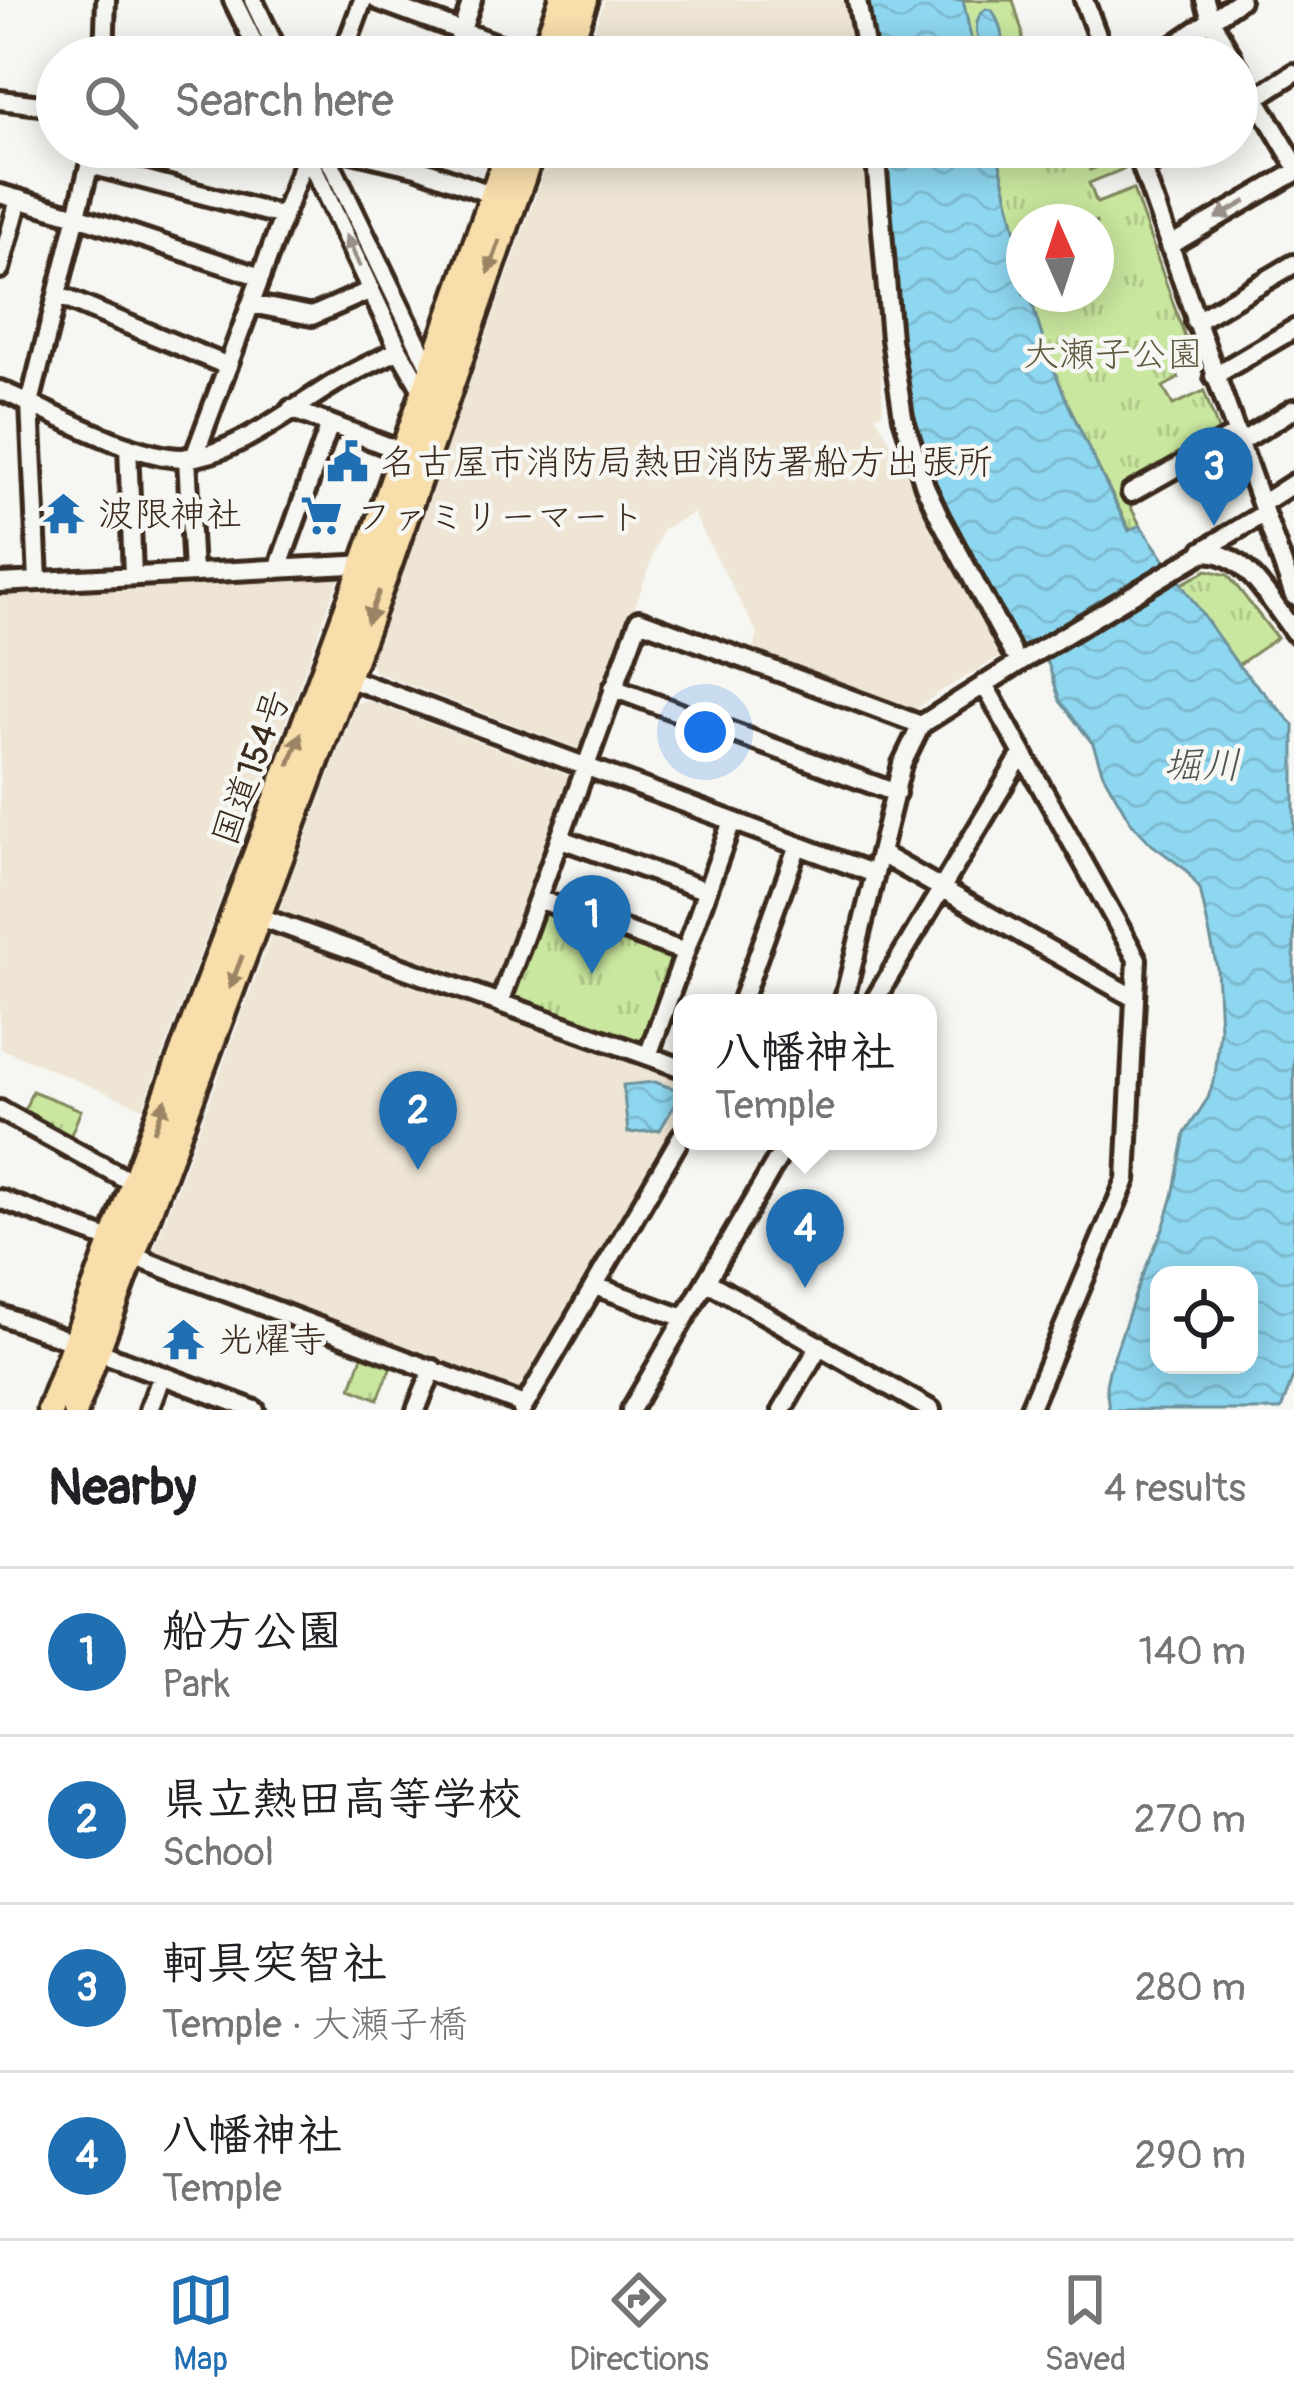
<!DOCTYPE html>
<meta charset="utf-8">
<style>
:root{--surface:#fff;--page:#f2f2f2;--text:#202124;--muted:#757577;--line:#e0e0e0;--accent:#1f6fb2}
body{margin:0;font-family:Pangolin,"Klee One",sans-serif;background:var(--page);color:var(--text)}
.controls{position:absolute;right:36px;bottom:36px;display:grid;overflow:hidden;border-radius:24px;box-shadow:0 6px 30px #0003}
.controls button{width:108px;height:108px;display:grid;place-items:center;padding:0;border:0;border-bottom:3px solid var(--line);background:var(--surface);color:var(--text);font:60px sans-serif}
.compass{position:absolute;left:1006px;top:204px;width:108px;height:108px;border-radius:50%;background:var(--surface);box-shadow:0 6px 30px #0003;rotate:357deg}
.you{position:absolute;left:705px;top:732px;width:42px;height:42px;margin:-30px;border:9px solid #fff;border-radius:50%;background:#1a73e8;box-shadow:0 0 0 18px #1a73e833}
.badge{display:grid;place-items:center;width:78px;height:78px;border-radius:50%;background:var(--accent);color:#fff;font-size:39px;font-weight:700}
.pin{position:absolute;translate:-50% -99px;filter:drop-shadow(0 3px 6px #0008)}
.pin::after{content:'';position:absolute;top:63px;width:42px;height:36px;background:inherit;clip-path:polygon(0 0,100% 0,50% 100%)}
.popup{position:absolute;left:673px;top:994px;width:264px;height:156px;box-sizing:border-box;display:grid;place-content:center;border-radius:24px;background:var(--surface);filter:drop-shadow(0 3px 9px #0005);font-size:39px;white-space:nowrap;color:var(--muted)}
.popup b{font-size:45px;color:var(--text)}
.popup::after{content:'';position:absolute;left:50%;top:100%;margin-left:-24px;border:24px solid transparent;border-top-color:var(--surface)}
.list{margin:0;padding:0;list-style:none}
h2{display:flex;justify-content:space-between;align-items:center;height:156px;margin:0;padding:0 48px;font-size:51px}
h2 small{font-size:39px;font-weight:400;color:var(--muted)}
.list li{display:grid;grid-template-columns:78px 1fr auto;gap:36px;align-items:center;box-sizing:border-box;height:168px;padding:0 48px;border-top:3px solid var(--line)}
.list b{display:block;font-size:45px;white-space:nowrap}
.list p{margin:0;font-size:39px;white-space:nowrap;color:var(--muted)}
.list em{font-size:39px;font-style:normal;color:var(--muted)}
.icon{flex:none;width:66px;height:66px;fill:none;stroke:currentColor;stroke-width:2;stroke-linecap:round;stroke-linejoin:round}
.map{position:relative;flex:none;width:1294px;height:1410px;overflow:hidden}
.search{position:absolute;background:var(--surface);box-shadow:0 6px 30px #0003;left:36px;right:36px;top:36px;height:132px;display:flex;align-items:center;gap:30px;box-sizing:border-box;padding:0 42px;border-radius:66px;color:var(--muted);font-size:45px}
.sheet{height:828px;background:var(--surface)}
nav{display:flex;justify-content:space-around;align-items:center;box-sizing:border-box;height:168px;border-top:3px solid var(--line);background:var(--surface);font-size:33px;color:var(--muted)}
nav a{display:grid;justify-items:center;gap:6px}
nav .on{color:var(--accent)}
.map>svg:first-child{display:block}
</style>
<div class="map">
<svg width="1294" height="1410" viewBox="0 0 1294 1410">
<defs>
<pattern id="grass-tufts" width="24" height="20" patternUnits="userSpaceOnUse" patternTransform="scale(3)"><rect width="24" height="20" fill="#c9e79e"/><path d="M3 7l-1-3M5 7V3M7 7l1-3M15 17l-1-3M17 17v-4M19 17l1-3" fill="none" stroke="#aec688"/></pattern>
<pattern id="water-waves" width="16" height="10" patternUnits="userSpaceOnUse" patternTransform="scale(3)"><rect width="16" height="10" fill="#8ed7f0"/><path d="M0 5q4-4 8 0t8 0" fill="none" stroke="#7bb9cd"/></pattern>
</defs>
<rect width="100%" height="100%" fill="#f6f6f2"/>
<filter id="ink" filterUnits="userSpaceOnUse"><feTurbulence type="fractalNoise" baseFrequency=".00833" numOctaves="2"/><feDisplacementMap in="SourceGraphic" scale="24" xChannelSelector="R" yChannelSelector="G"/><feConvolveMatrix kernelMatrix="1 2 1 2 8 2 1 2 1" color-interpolation-filters="sRGB"/></filter>
<g filter="url(#ink)">
<path fill="#eee5d4" d="M605,0H853L861,57H585Z
M553,147H867L876,246L883,411L876,416L1008,652L938,693L910,714L750,655L758,635L693,513L662,530L586,746L579,749L375,672L371,663Z
M341,572L143,1108L0,1048V590Z
M365,700L571,776L573,782L497,986L491,989L283,914L280,908L356,704Z
M275,933L682,1079V1117L525,1391L518,1393L156,1255L154,1250L271,936Z"/>
<path fill="url(#grass-tufts)" stroke="#82885e" stroke-width="3" d="M963,0H1013L1022,31L1024,57H975Z
M996,147H1092L1082,151L1090,170L1122,157L1126,168L1089,183L1097,203L1133,189L1193,360L1175,368L1179,378L1163,387L1173,405L1204,391L1221,438L1127,500L1140,525L1130,531C1092,454 1050,378 1030,294H1096V222H1024V267Z
M1207,570L1228,575L1277,638L1238,665L1180,585Z
M548,907L670,952L673,957L643,1039L638,1042L514,997L511,992L542,910Z
M32,1091L81,1110L68,1142L23,1115Z
M363,1353L393,1362L378,1399L351,1388Z"/>
<path fill="url(#water-waves)" stroke="#6d929c" stroke-width="3" fill-rule="evenodd" d="M866,0H963L975,57H876Z
M986,9L992,10C1001,24 1005,42 1001,57H986C977,44 970,19 986,9Z
M883,147H996L1024,267V294H1030C1050,378 1092,454 1129,531L1140,525L1238,665L1294,725V1374L1281,1410H1109L1106,1385L1109,1371L1140,1281L1164,1226L1173,1196L1185,1133L1208,1098L1215,1077L1220,1029L1217,968L1200,889L1185,869L1151,844L1130,821L1103,774L1093,744L1060,701L1048,663L1015,641L925,469L900,378ZM1159,1275H1249V1365H1159Z
M655,1082L680,1091L681,1094L660,1130L628,1133L623,1085Z"/>
<g fill="none" stroke-linecap="round" stroke-linejoin="round">
<defs>
<path id="minor" d="M233,0L261,57
M253,0L280,57
M377,0L532,57
M857,0L867,57
M1084,0L1105,57
M1205,0L1211,20L1232,57
M104,57L106,0
M342,57L363,0
M453,57L472,0
M1157,57L1240,0
M1237,66L1294,162
M0,100L57,107
M1237,110L1294,73
M323,147L432,373
M331,147L416,167L493,195
M875,147L891,339L903,417L925,486L940,518L1012,652
M1135,147L1294,596
M304,148L399,350L427,399
M90,165L283,216
M1143,170L1179,147
M0,194L77,216L261,277
M1169,246L1294,173
M0,269L19,199
M57,295L228,366
M251,304L312,316L371,290
M1195,322L1294,264
M1214,376L1294,329
M0,390C48,411 134,458 183,458C230,458 293,408 333,384C354,371 377,361 399,350
M291,409L403,452
M1239,443L1294,409
M128,446L133,576
M187,457L193,573
M194,457L309,147
M1131,493L1236,434
M1263,503L1294,483
M1202,551L1263,514
M278,569L330,424
M38,581L30,403L94,147
M0,583L370,564
M337,674L875,874
M984,684L1137,959L1126,1180L1029,1410
M613,688L896,793
M561,839L707,891
M881,854L1134,998
M538,899L685,952
M257,916L682,1068
M500,1003L639,620L921,725
M741,1003L798,845
M843,1003L902,764L921,725L1020,662L1202,553C1243,547 1272,604 1294,632
M873,1003L1022,754
M648,1056L732,821
M0,1110L135,1184
M0,1199L113,1241
M130,1255L524,1405
M706,1281L931,1410
M595,1286L684,1318
M0,1315L255,1410
M149,1410L162,1375
M416,1410L433,1369
M522,1410L682,1135
M631,1410L788,1141
M782,1410L820,1345"/>
<path id="highway" d="M542,57L562,0
M565,57L585,0
M50,1410L364,564L510,147
M75,1410L389,564L533,147"/>
</defs>
<use href="#minor" stroke="#3b2a1e" stroke-width="26"/>
<use href="#highway" stroke="#3b2a1e" stroke-width="33"/>
<use href="#minor" stroke="#f6f6f2" stroke-width="16"/>
<use href="#highway" stroke="#f8deab" stroke-width="24"/>
</g>
<defs><path id="oneway-solid" d="M-6-.8H1V-3.2L6.5 0L1 3.2V.8H-6Z" transform="scale(3)"/></defs>
<g fill="#989088">
<use href="#oneway-solid" transform="translate(1231 210) rotate(150)"/>
<use href="#oneway-solid" transform="translate(353 251) rotate(-115)"/>
</g>
<g fill="#9a8464">
<use href="#oneway-solid" transform="translate(494 257) rotate(109)"/>
<use href="#oneway-solid" transform="translate(373 607) rotate(111)"/>
<use href="#oneway-solid" transform="translate(295 749) rotate(-70)"/>
<use href="#oneway-solid" transform="translate(236 972) rotate(111)"/>
<use href="#oneway-solid" transform="translate(160 1115) rotate(-70)"/>
</g>
</g>
<defs>
<symbol id="civic-bare" viewBox="-9 -9 18 18"><path d="M-.6-6.5H3V-4.5H.6V-3L4-1V1h2V6H-6V1h2V-1L-.6-3ZM-1.2 2.5V6h2.4V2.5Z" fill="#1f6fb2" stroke="#f6f6f2" stroke-width="2.5" paint-order="stroke"/></symbol>
<symbol id="temple-bare" viewBox="-9 -9 18 18"><path d="M0-6L5-2H3V0L6.5 2.5H4V6H1.5V3h-3V6H-4V2.5H-6.5L-3 0V-2H-5Z" fill="#1f6fb2" stroke="#f6f6f2" stroke-width="2.5" paint-order="stroke"/></symbol>
<symbol id="supermarket-bare" viewBox="-9 -9 18 18"><path d="M-6-5.5h2.5l.6 2H6L4.5 2H-2.5L-4.4-4H-6ZM-1.5 3.2a1.3 1.3 0 1 0 .1 0ZM3 3.2a1.3 1.3 0 1 0 .1 0Z" fill="#1f6fb2" stroke="#f6f6f2" stroke-width="2.5" paint-order="stroke"/></symbol>
</defs>
<g fill-rule="evenodd">
<use href="#civic-bare" x="318" y="432" width="59" height="59"/>
<use href="#temple-bare" x="34" y="484" width="59" height="59"/>
<use href="#supermarket-bare" x="292" y="486" width="59" height="59"/>
<use href="#temple-bare" x="154" y="1310" width="59" height="59"/>
</g>
<g text-anchor="middle" stroke-width="9" stroke-linejoin="round" paint-order="stroke">
<g font-size="36" fill="#5e593e" stroke="#f6f6f2">
<text x="1113" y="366">大瀬子公園</text>
</g>
<g font-size="36" fill="#3b2a1e" stroke="#f6f6f2" text-anchor="start">
<text x="381" y="474">名古屋市消防局熱田消防署船方出張所</text>
<text x="98" y="526">波限神社</text>
<text x="356" y="529">ファミリーマート</text>
<text x="218" y="1352">光燿寺</text>
</g>
<g font-size="36" fill="#3b2a1e" stroke="#f6f6f2">
<text transform="translate(250 767) rotate(-70)" y="13">国道154号</text>
</g>
<g font-size="39" font-style="italic" fill="#505552" stroke="#f6f6f2">
<text x="1202" y="778">堀川</text>
</g>
</g>
</svg>
<div class="controls">
<button><svg class="icon" aria-label="locate" viewBox="0 0 24 24"><circle cx="12" cy="12" r="6"/><path d="M12 2v4M12 18v4M2 12h4M18 12h4"/></svg></button>
</div>
<svg class="compass" viewBox="-18 -18 36 36"><path d="M0-13l5 13h-10z" fill="#e53935"/><path d="M0 13l5-13h-10z" fill="#757577"/></svg>
<div class="you"></div>
<div class="pin badge" style="left:592px;top:974px">1</div>
<div class="pin badge" style="left:418px;top:1170px">2</div>
<div class="pin badge" style="left:1214px;top:526px">3</div>
<div class="pin badge" style="left:805px;top:1288px">4</div>
<div class="popup"><b>八幡神社</b>Temple</div>
<div class="search"><svg class="icon" aria-label="search" viewBox="0 0 24 24"><circle cx="10" cy="10" r="6"/><path d="M15 15l6 6"/></svg>Search here</div>
</div>
<section class="sheet">
<h2>Nearby<small>4 results</small></h2>
<ul class="list">
<li><span class="badge">1</span><div><b>船方公園</b><p>Park</p></div><em>140 m</em></li>
<li><span class="badge">2</span><div><b>県立熱田高等学校</b><p>School</p></div><em>270 m</em></li>
<li><span class="badge">3</span><div><b>軻具突智社</b><p>Temple · 大瀬子橋</p></div><em>280 m</em></li>
<li><span class="badge">4</span><div><b>八幡神社</b><p>Temple</p></div><em>290 m</em></li>
</ul>
</section>
<nav>
<a class="on"><svg class="icon" aria-label="map" viewBox="0 0 24 24"><path d="M3 6l6-2 6 2 6-2v14l-6 2-6-2-6 2zM9 4v14M15 6v14"/></svg>Map</a>
<a><svg class="icon" aria-label="directions" viewBox="0 0 24 24"><path d="M12 3l9 9-9 9-9-9zM9 14v-3h6M13 9l2 2-2 2"/></svg>Directions</a>
<a><svg class="icon" aria-label="saved" viewBox="0 0 24 24"><path d="M7 4h10v16l-5-4-5 4z"/></svg>Saved</a>
</nav>
